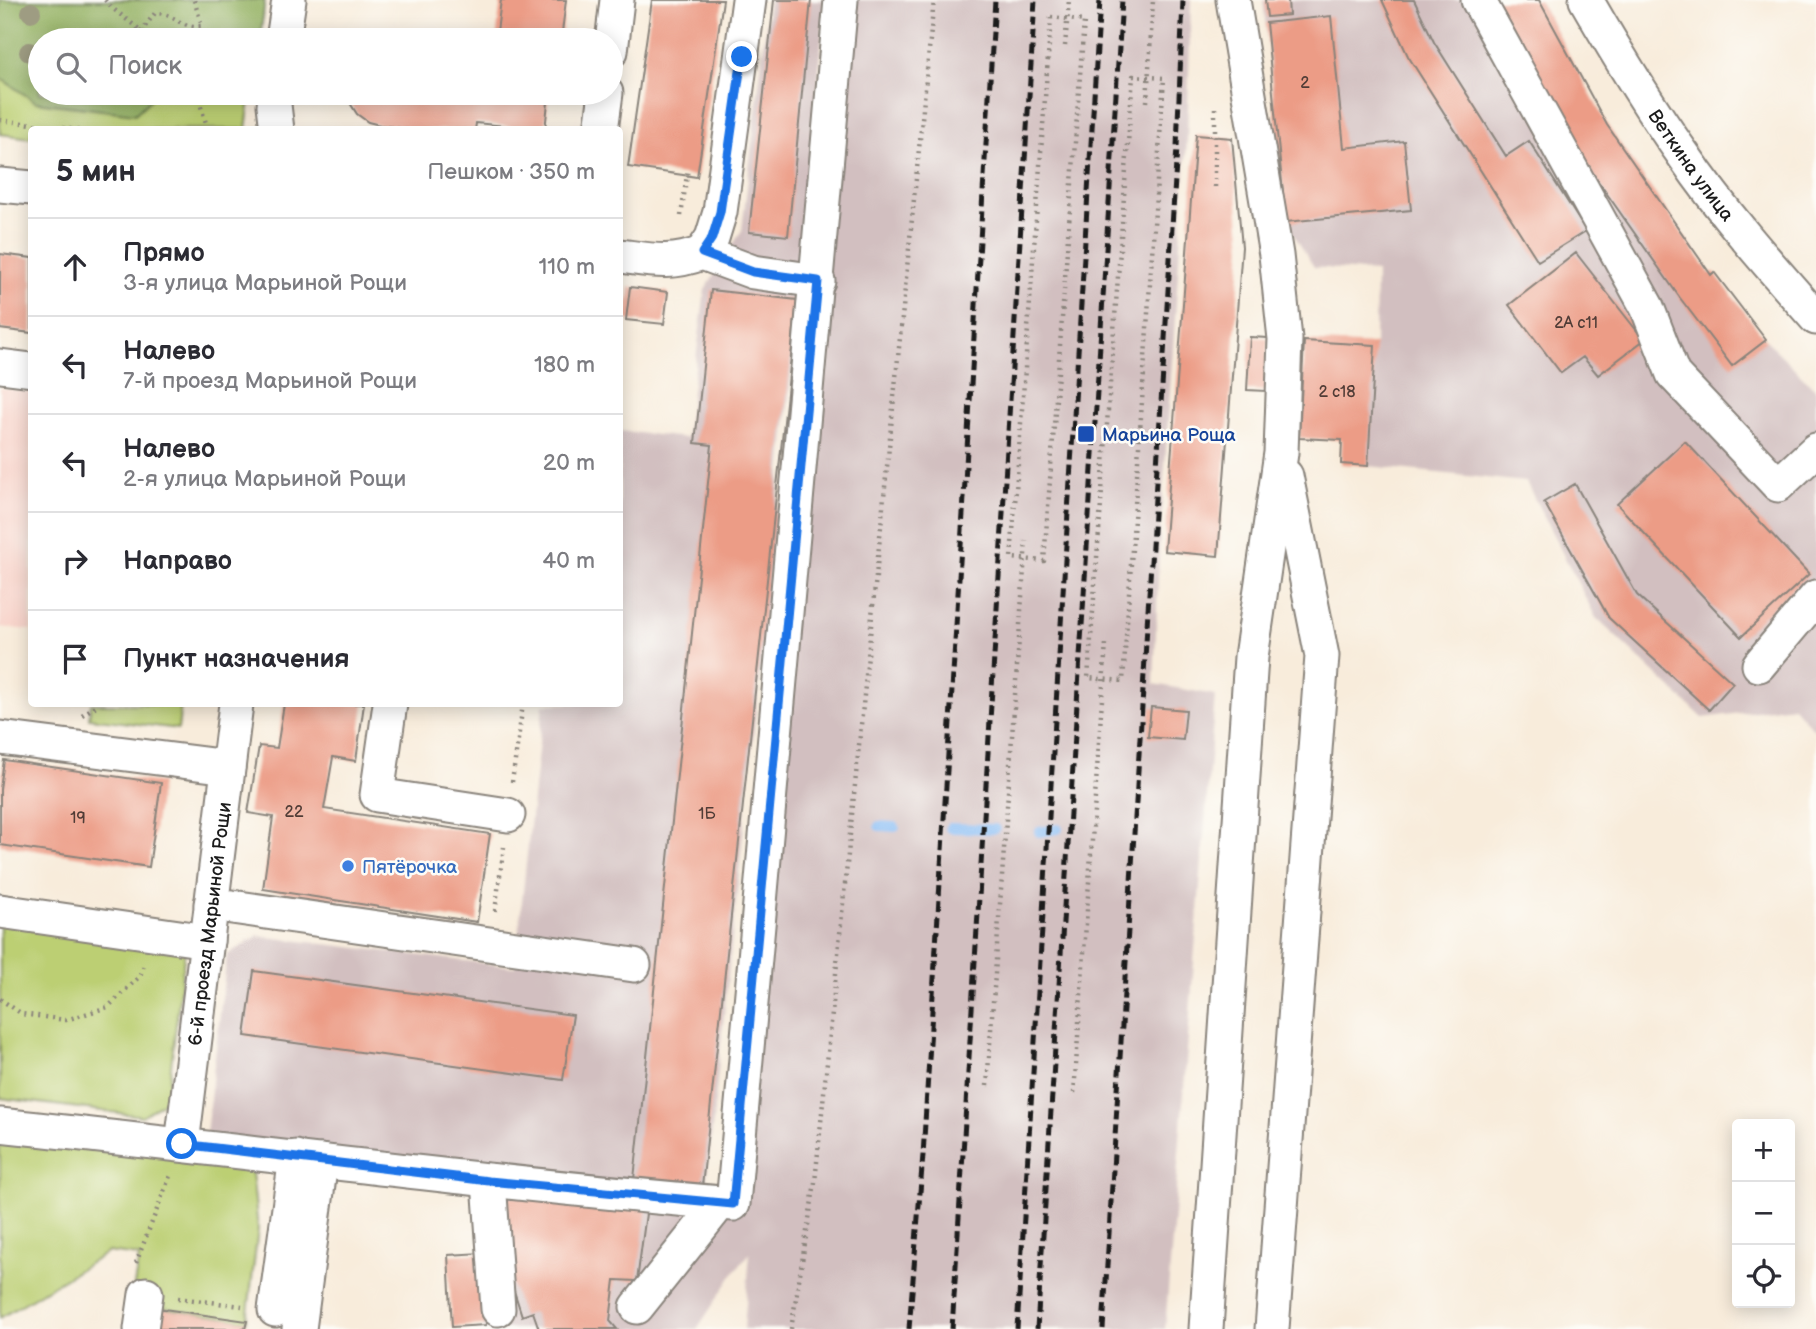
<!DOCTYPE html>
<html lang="ru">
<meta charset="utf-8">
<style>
:root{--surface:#fff;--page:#f2f2f3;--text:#2b2b33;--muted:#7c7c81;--line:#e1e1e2}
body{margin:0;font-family:"Balsamiq Sans",sans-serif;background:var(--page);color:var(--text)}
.controls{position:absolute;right:21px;bottom:21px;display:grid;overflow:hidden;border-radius:7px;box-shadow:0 4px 18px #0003}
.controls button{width:63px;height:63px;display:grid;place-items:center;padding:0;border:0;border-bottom:2px solid var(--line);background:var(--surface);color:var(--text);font:35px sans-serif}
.stop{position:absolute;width:21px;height:21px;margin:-16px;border:5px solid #1a73e8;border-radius:50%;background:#fff}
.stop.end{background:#1a73e8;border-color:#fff;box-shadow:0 2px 7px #0008}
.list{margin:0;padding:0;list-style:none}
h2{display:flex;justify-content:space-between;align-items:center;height:91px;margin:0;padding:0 28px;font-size:30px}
h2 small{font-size:23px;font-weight:400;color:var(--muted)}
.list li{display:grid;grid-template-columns:46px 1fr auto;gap:21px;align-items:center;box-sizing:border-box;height:98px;padding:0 28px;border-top:2px solid var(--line)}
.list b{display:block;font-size:26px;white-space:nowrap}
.list p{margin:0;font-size:23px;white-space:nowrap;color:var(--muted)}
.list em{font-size:23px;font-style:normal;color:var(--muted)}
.icon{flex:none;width:38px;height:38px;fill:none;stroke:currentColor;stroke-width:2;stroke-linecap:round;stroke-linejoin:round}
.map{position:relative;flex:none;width:1816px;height:1329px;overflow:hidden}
.search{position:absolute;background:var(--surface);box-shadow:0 4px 18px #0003;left:28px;top:28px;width:595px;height:77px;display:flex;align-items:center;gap:18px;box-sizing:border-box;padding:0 24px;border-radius:38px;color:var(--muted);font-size:26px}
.panel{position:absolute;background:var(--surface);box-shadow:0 4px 18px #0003;left:28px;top:126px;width:595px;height:581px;border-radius:7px}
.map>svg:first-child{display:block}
</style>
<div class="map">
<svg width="1816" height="1329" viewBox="0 0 1816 1329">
<rect width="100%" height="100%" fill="#fdfcf7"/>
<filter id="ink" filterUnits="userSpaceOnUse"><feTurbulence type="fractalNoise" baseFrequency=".0143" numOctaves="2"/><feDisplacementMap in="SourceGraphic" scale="14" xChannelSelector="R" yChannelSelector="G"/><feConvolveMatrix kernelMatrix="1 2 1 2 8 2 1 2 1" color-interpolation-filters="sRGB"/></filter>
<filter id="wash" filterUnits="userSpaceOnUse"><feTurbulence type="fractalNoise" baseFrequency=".00686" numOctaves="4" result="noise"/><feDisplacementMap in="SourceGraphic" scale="28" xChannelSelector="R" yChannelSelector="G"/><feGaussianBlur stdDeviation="1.57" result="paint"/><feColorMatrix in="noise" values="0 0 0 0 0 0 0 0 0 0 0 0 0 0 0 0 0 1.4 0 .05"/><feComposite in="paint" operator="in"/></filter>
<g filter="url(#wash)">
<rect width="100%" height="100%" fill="#f8ecdb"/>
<path fill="#f7d1c8" d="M0,388L31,392V630L0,627Z"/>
<path fill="#d2bfc0" d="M769,0H825L800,291L706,1186L741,1189L848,0H1191L1187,142L1159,553L1154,684L1215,695L1165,1329H744L750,1253L735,1271L697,1329H482L486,1324L481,1192L206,1133L227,955L258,936L515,967L543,704H620V431L686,438L705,290L742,230Z
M1263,0H1539L1607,125L1710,274L1714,272L1766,340L1816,390V732L1793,706L1703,718L1596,618L1526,482L1368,466L1375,345L1376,272L1314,267L1286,222Z"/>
<path fill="#bccf73" stroke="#6c7648" stroke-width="2" d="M0,0L40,40V93H251L246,129L32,130L31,138L0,134Z
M91,704H181L178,729L89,718Z
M0,922L185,949L167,1100L142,1116L0,1098Z
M0,1137L251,1163L258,1229L247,1321L131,1303L139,1256L108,1252L0,1318Z"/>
<path fill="#95b265" stroke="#586740" stroke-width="2" d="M0,0H265L260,40H40V93H153L150,100L135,114L36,102L0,78Z"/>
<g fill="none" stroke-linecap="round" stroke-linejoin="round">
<path stroke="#85bbf5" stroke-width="10" d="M879,826L895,827
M950,828L995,829
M1039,832L1058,829"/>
</g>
<g id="blocks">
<path fill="#ec9c86" d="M501,0H566L561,40H496Z
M652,0H723L697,177L628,167Z
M774,0H811L788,236L749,232Z
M1265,0H1288L1289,15L1267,17Z
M1382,0H1414L1434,42L1506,156L1529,141L1586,231L1538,261L1408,56Z
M1493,0H1539L1607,125L1711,275L1714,272L1766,340L1732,366L1680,298L1572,144Z
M1331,16L1344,148L1404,141L1411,210L1286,222L1266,23Z
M348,93H549L545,130L476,123L475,130H414L380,125L368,122L357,114L350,103Z
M1196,135L1232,138L1242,247L1218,556L1164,551Z
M1576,253L1644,340L1598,375L1583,357L1561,373L1509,305Z
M0,254L32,258V333L0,329Z
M630,287L668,292L664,324L626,320Z
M711,290L797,300L702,1187L634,1179L712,445L695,443Z
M1250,337L1268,338L1266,391L1247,390Z
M1304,341L1375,345L1368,466L1341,464L1342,440L1299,438Z
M1685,441L1809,574L1741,637L1617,504Z
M1575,484L1637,595L1733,683L1709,710L1609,618L1544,502Z
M284,704H364L356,761L333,757L324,809L490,834L477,922L263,889L273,817L248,813L259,746L277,748Z
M1151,707L1186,710L1183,740L1148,737Z
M4,760L161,783L149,867L0,845V789Z
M254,971L573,1015L563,1080L245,1036Z
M502,1195L647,1206L637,1281L615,1280L610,1321L617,1329H539L533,1312L522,1316L509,1275Z
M482,1253L486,1325L452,1327L448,1255Z
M157,1308L247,1321L245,1329H154Z"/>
</g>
</g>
<g filter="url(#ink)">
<use href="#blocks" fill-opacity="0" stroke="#8a847c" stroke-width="2"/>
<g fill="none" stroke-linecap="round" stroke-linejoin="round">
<defs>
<g id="minor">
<path d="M1478,0L1647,307L1673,374L1778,485L1816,450"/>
<path id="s1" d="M1586,0C1616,52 1647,104 1682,153C1722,212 1769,265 1816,318"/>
<path d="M283,40L289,0"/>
<path d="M611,51L617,0"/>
<path d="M276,93L274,105L277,130"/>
<path d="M601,130L606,93"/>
<path d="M0,185L32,188"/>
<path d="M702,253L712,238L720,212L749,0"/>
<path d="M620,256C651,260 671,265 702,253L753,272L818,281"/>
<path d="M0,366L32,370"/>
<path d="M1759,665L1816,597"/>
<path d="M390,704L377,795L508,815"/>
<path d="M0,738L228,767"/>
<path d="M211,904L634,965"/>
<path d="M0,911L207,941"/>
<path d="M0,1125C244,1151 488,1183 733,1204L841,0"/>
<path id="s2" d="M182,1144L236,704"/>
<path d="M489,1181L498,1309"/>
<path d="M637,1307L720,1203"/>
<path d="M275,1310L296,1157"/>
<path d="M141,1329L146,1294"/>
<path d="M299,1329L321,1161"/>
<path d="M1206,1329L1251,657L1281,453L1285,339L1276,255L1233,0"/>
<path d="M1272,1329L1322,656L1286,476"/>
</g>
</defs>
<use href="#minor" stroke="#8a847c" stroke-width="37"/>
<path stroke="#8a847c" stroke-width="4.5" stroke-dasharray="2 5" stroke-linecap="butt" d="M105,0L112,8L153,40
M1051,17L1084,21L1044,561L1011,558Z
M141,32L155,13C176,13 177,28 202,26L194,0
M1065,46L1069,0
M1133,76L1164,78L1123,681L1088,678Z
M197,93L208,130
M1147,102L1153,0
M1215,108V191
M0,120L78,130
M681,216L688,168
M82,715L99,704
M512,782L523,704
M495,911L504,847
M0,999L22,1014L66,1020L108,1007L140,976L144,965
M987,1086L1026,541
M1074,1093L1106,643
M136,1263L170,1176
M178,1298L242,1306
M791,1329L815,1182L934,0"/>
<use href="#minor" stroke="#fff" stroke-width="33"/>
<path stroke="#1c1c1c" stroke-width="5" stroke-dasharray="10 5" stroke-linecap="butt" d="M909,1329L923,1155L995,0
M952,1329L1035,0
M1017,1329L1100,0
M1037,1329L1122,0
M1103,1329L1177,147L1183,0"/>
</g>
<g fill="#9e9c82">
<circle cx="31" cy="12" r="10"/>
<circle cx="29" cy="52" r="10"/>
</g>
</g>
<g fill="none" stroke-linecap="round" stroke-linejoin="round" filter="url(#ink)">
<path stroke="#1a73e8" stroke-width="9" d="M182,1144L489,1181L733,1204L818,281L753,272L702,253L712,238L720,212L742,57"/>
</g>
<rect fill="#1a4fb4" stroke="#fdfcf7" stroke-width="2.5" x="1077" y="425" width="18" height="18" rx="3.5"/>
<circle fill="#3f7fe0" stroke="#fdfcf7" stroke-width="2.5" cx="348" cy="866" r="7"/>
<g text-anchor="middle" stroke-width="5" stroke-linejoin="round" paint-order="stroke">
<g font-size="16" fill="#503c36">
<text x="1305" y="88">2</text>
<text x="1576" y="328">2А с11</text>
<text x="1337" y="397">2 с18</text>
<text x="294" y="817">22</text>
<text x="707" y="819">1Б</text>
<text x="78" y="823">19</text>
</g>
<g font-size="19" fill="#1c1c1c" stroke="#fdfcf7">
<text dy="7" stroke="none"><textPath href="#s1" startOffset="196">Веткина улица</textPath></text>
<text dy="7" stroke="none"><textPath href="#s2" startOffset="222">6-й проезд Марьиной Рощи</textPath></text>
</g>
<g font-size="19" fill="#164399" stroke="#fdfcf7" text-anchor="start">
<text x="1102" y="441">Марьина Роща</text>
</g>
<g font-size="19" fill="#366cbe" stroke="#fdfcf7" text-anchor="start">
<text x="362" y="873">Пятёрочка</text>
</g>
</g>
</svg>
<div class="controls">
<button>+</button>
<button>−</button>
<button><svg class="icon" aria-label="locate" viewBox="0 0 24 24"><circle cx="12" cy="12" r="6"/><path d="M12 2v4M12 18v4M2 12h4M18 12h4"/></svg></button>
</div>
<div class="stop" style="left:182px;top:1144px"></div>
<div class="stop end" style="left:742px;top:57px"></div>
<div class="search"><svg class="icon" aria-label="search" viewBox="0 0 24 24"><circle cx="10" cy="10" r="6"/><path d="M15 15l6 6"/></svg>Поиск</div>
<section class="panel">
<h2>5 мин<small>Пешком · 350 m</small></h2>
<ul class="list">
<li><svg class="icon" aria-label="ahead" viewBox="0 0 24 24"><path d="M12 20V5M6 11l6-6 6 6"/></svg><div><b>Прямо</b><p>3-я улица Марьиной Рощи</p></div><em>110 m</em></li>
<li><svg class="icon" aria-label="left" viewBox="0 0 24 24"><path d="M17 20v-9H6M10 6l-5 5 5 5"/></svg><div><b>Налево</b><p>7-й проезд Марьиной Рощи</p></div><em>180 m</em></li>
<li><svg class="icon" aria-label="left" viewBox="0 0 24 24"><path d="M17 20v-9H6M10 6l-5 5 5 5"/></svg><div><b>Налево</b><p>2-я улица Марьиной Рощи</p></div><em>20 m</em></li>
<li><svg class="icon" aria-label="right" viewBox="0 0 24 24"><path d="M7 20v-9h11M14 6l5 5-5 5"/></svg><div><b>Направо</b></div><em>40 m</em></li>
<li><svg class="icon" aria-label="arrive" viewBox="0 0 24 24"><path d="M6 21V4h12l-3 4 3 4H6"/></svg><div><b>Пункт назначения</b></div></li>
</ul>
</section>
</div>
